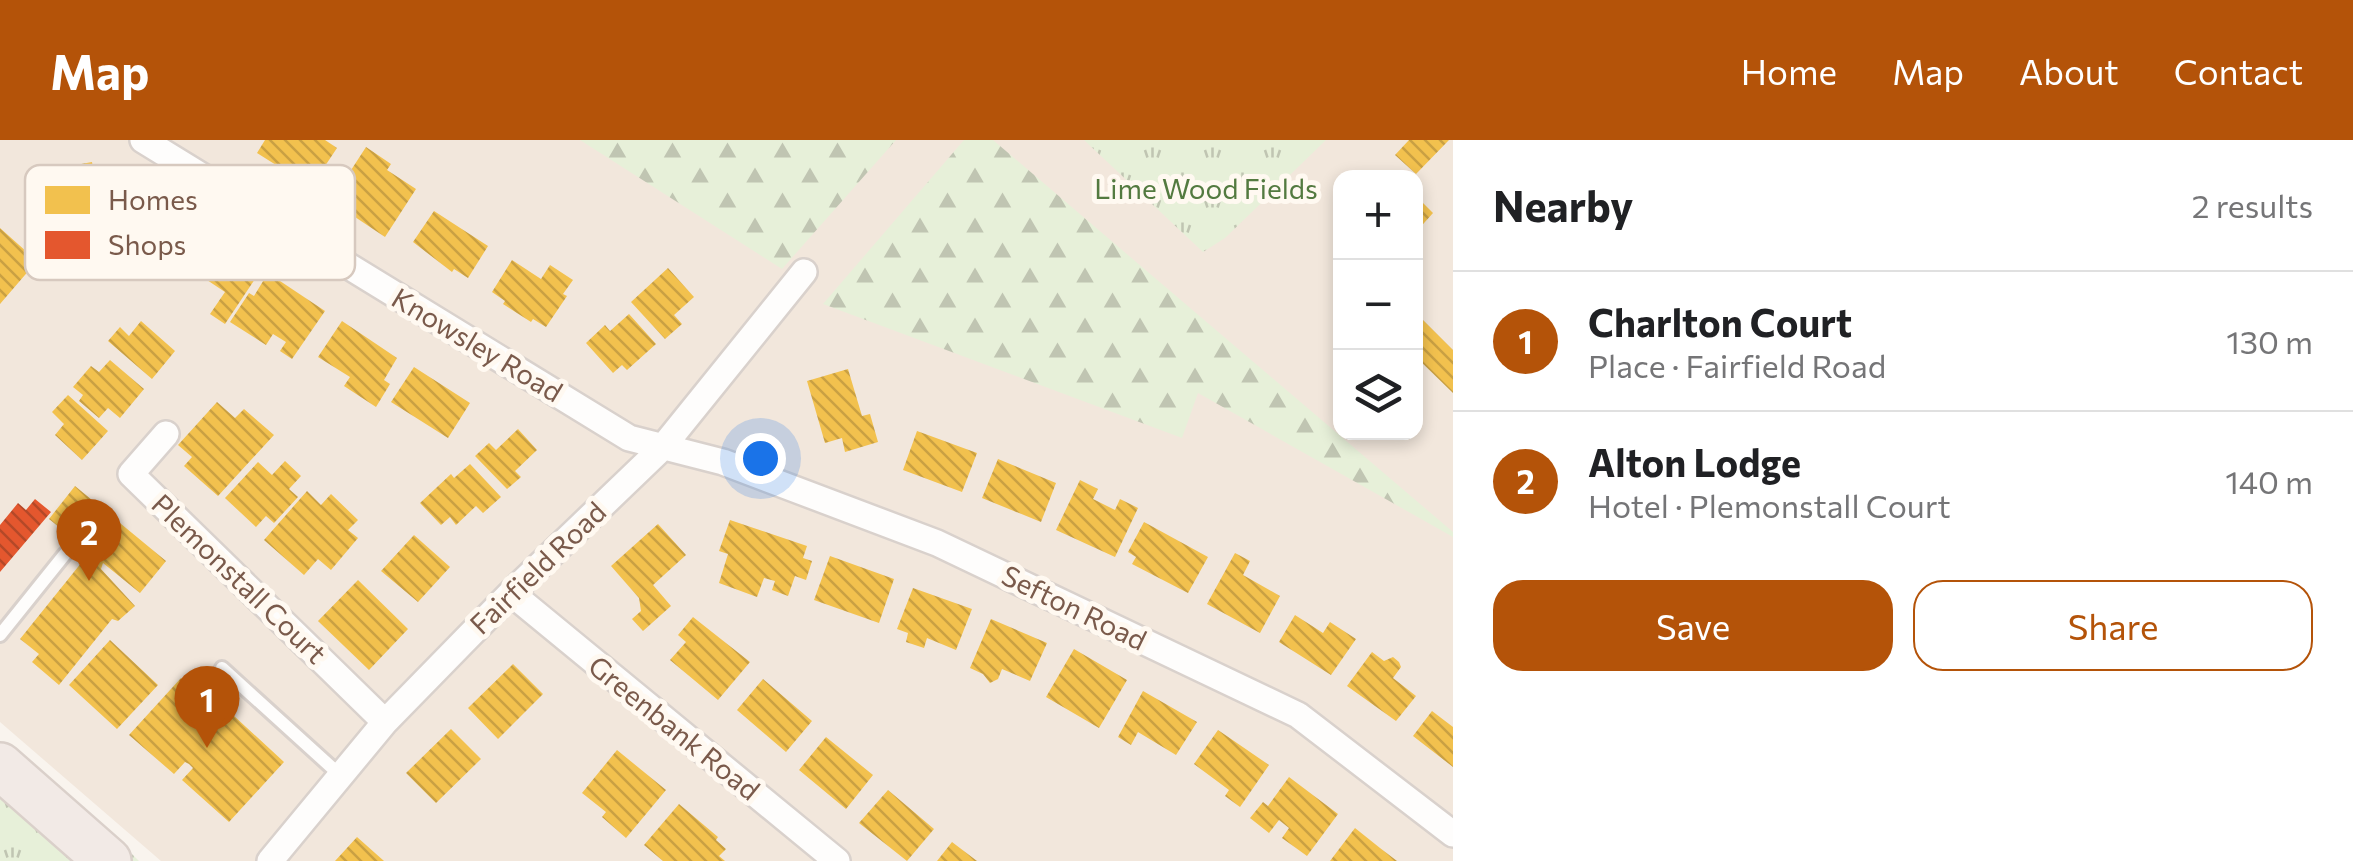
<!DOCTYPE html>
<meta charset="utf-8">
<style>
:root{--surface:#fff;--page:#f6f6f6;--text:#202124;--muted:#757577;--line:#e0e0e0;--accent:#b45309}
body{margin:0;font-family:Commissioner,sans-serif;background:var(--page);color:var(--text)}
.controls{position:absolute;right:30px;top:30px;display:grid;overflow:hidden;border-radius:20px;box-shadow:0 5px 15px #0003}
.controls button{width:90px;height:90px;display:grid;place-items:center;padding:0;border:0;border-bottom:2px solid var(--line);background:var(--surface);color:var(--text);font:50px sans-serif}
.you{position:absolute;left:760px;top:318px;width:35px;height:35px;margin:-25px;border:8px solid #fff;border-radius:50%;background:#1a73e8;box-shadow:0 0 0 15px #1a73e833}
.badge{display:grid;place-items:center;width:65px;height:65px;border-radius:50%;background:var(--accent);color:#fff;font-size:32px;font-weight:700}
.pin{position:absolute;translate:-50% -82px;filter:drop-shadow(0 2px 5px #0008)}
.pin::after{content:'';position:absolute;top:52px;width:35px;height:30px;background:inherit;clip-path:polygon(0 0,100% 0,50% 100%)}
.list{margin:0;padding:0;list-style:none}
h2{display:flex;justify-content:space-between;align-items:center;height:130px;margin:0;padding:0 40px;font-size:42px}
h2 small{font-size:32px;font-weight:400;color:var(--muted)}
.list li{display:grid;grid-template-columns:65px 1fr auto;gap:30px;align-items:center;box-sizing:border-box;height:140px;padding:0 40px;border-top:2px solid var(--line)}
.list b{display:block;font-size:38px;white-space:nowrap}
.list p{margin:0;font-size:32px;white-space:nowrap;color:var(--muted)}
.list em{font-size:32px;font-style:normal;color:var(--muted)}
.actions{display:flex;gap:20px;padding:30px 40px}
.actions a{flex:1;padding:22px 0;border:2px solid var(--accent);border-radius:30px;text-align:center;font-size:35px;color:var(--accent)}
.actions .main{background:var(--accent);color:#fff}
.icon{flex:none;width:55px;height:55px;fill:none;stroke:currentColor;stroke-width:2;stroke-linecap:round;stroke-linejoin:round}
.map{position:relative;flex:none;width:1453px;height:721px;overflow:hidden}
header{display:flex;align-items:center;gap:60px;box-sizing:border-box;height:140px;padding:0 50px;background:var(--accent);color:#fff}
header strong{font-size:48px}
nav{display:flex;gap:55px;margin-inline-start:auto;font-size:35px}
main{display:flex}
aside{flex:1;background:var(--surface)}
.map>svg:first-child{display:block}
</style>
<header>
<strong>Map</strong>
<nav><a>Home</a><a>Map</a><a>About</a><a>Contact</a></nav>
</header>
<main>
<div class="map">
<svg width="1453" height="721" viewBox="0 0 1453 721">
<defs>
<pattern id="forest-firs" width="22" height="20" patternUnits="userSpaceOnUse" patternTransform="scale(2.5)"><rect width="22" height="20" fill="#e7f0d9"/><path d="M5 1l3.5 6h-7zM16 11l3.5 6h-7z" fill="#c0c5b2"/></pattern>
<pattern id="park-tufts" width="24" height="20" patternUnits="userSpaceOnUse" patternTransform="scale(2.5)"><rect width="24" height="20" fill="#e7f0d9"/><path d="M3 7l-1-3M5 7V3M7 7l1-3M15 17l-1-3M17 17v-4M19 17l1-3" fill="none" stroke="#c0c5b2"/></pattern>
<pattern id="homes-back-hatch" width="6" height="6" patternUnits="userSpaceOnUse" patternTransform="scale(2.5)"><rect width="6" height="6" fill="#f2c14e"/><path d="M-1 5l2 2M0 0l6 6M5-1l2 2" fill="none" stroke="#c9a043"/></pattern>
<pattern id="shops-back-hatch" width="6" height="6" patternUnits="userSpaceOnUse" patternTransform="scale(2.5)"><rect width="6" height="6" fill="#e4572e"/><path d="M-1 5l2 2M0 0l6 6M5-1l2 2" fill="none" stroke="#b44828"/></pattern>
</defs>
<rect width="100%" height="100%" fill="#f9f4ee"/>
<path fill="#f2e7dc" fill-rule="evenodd" d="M0,0H1453V721H161L0,582ZM1340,38H1416V292H1340Z"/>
<path fill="url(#forest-firs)" d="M580,0H896L782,129Z
M964,0H993L1453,392V397L1198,253L1182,298L823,164Z"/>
<path fill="url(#park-tufts)" d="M1084,0H1326L1225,98L1203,112Z
M0,619L133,715L139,721H0Z"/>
<path fill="url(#homes-back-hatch)" d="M265,0H325L337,8L311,47L257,13Z
M1409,0H1449L1416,34L1395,15Z
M366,7L391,24L387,30L416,49L385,97L331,61Z
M92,22L99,61L106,59L110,81L67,89L64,75L51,78L53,90L38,93L27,34Z
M1416,56L1433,73L1416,92Z
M434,71L488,106L468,138L454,129L452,132L413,102Z
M190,82L261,130L225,184L210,174L225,152L168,114Z
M0,88L37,121L0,164Z
M512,120L541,139L550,125L573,140L563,154L567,156L546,187L533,179L531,182L503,164L505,161L492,152Z
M668,128L694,157L674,175L682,184L665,199L631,162Z
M268,133L325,171L292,219L280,211L286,202L273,194L266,205L230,182L249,153L254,156Z
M1416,173L1453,210V253L1416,217Z
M629,174L656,204L627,230L622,225L613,233L586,203L605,185L610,191Z
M141,181L175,211L152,239L108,201L120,187L129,196Z
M342,181L397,218L384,240L390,244L376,267L344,246L350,237L318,217Z
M110,220L144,249L120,278L108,268L99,278L79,261L83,255L73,247L91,226L99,232Z
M414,227L470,263L448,298L391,262Z
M848,229L862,276L870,274L878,302L845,312L842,298L825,303L807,241Z
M68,255L108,291L82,320L55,295L64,284L52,272Z
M217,262L235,278L244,269L274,295L218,356L184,326L192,317L178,305Z
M518,289L537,310L515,331L521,337L507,349L475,316L489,303L496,310Z
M917,291L977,313L962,352L903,330Z
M998,319L1056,343L1041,382L982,358Z
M285,321L301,336L289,349L298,357L274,383L266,376L256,387L225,358L258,322L272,335Z
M470,324L501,357L483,373L476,366L456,385L450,377L441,385L420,363L451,334L454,338Z
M1080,340L1098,349L1093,359L1115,370L1120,359L1138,368L1115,417L1056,390Z
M75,346L166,421L140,453L103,423L101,429L135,466L118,481L112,479L59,545L32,522L39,514L20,499L90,412L49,379Z
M307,351L321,365L331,354L358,380L348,390L358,398L331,430L318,419L304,435L264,400Z
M730,380L807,406L803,418L812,421L806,440L795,436L788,456L772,450L775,441L764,438L757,457L719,443L728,414L719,411Z
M1144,382L1208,417L1188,453L1132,424L1136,417L1128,412Z
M658,384L686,415L653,445L671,466L643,491L632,479L641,471L639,458L611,426Z
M414,395L450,427L418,462L381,431Z
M1235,413L1250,421L1243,435L1280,456L1260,493L1207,464Z
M830,416L894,439L879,483L814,460Z
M358,440L408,489L369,530L318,481Z
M913,448L972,469L956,510L927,498L924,508L906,502L908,493L897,489Z
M1295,475L1323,493L1330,482L1356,499L1331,535L1279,502Z
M693,477L750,522L718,560L670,520L686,502L678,495Z
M991,479L1047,503L1030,541L1002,529L998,539L990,543L983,534L970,528Z
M110,500L158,545L117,589L69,545Z
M1074,509L1127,540L1099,588L1046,557Z
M1372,512L1384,521L1393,517L1399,522L1401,527L1393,538L1416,556L1396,581L1347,546Z
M513,524L543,554L498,599L468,568Z
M181,538L228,580L233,575L284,622L229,682L182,640L193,628L189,624L185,622L174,634L129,595Z
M763,539L812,581L786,612L737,570Z
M1143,551L1197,582L1176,615L1138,592L1131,605L1118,597Z
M1432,571L1453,587V627L1413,596Z
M451,589L481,619L436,663L406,633Z
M1218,590L1269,625L1240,667L1225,656L1229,650L1194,624Z
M826,597L873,635L846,669L799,630Z
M617,610L666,650L626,698L602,677L606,672L582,653Z
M1289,637L1338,674L1307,716L1282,698L1289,688L1279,680L1269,693L1250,678L1263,662L1268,666Z
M888,650L934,689L907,721L859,683Z
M679,664L718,697L716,700L726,709L719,716L725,721H663L644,705Z
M1355,688L1380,708L1397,721H1330Z
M357,697L384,721H335Z
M952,702L977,721H937Z"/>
<path fill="url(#shops-back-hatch)" d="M35,359L51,372L0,432V385L18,363L26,370Z"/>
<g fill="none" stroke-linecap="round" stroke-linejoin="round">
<defs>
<path id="lane" d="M0,495L65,414
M222,528L340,635"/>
<path id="street" d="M143,0L629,298L723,322L937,403L1298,575L1453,694
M166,294L131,334L385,582
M511,453L837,721
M270,721L385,582L511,453L662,308L804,132"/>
<path id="highway" d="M0,626L108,721"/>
</defs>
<use href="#lane" stroke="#d9d1cc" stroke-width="18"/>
<use href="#street" stroke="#d9d1cc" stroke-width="30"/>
<use href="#highway" stroke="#dad0ca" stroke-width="50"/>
<use href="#lane" stroke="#fefdfc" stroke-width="12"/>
<use href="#street" stroke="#fefdfc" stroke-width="25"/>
<use href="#highway" stroke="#f2eae6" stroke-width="45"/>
</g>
<g text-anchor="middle" stroke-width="10" stroke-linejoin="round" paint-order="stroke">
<g font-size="28" fill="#537a40" stroke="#fff9f1">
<text x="1206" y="59">Lime Wood Fields</text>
</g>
<g font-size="28" fill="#7a5a4b" stroke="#fff9f1">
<text transform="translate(477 205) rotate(31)" y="10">Knowsley Road</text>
<text transform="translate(538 428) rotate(-44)" y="10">Fairfield Road</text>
<text transform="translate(239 439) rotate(44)" y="10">Plemonstall Court</text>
<text transform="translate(1074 468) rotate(26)" y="10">Sefton Road</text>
<text transform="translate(674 588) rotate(39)" y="10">Greenbank Road</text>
</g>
</g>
<rect x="25" y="25" width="330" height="115" rx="15" fill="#fff9f1" stroke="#d7c9bf" stroke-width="2.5"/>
<rect x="45" y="46" width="45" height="28" fill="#f2c14e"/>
<rect x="45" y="91" width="45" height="28" fill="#e4572e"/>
<g font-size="28" fill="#7a5a4b">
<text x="108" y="70">Homes</text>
<text x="108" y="115">Shops</text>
</g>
</svg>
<div class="controls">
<button>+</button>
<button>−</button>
<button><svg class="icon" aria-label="layers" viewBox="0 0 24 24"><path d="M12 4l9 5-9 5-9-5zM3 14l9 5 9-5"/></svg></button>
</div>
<div class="you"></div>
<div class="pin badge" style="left:207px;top:608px">1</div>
<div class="pin badge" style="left:89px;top:441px">2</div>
</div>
<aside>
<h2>Nearby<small>2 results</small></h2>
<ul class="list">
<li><span class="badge">1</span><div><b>Charlton Court</b><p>Place · Fairfield Road</p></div><em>130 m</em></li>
<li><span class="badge">2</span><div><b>Alton Lodge</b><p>Hotel · Plemonstall Court</p></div><em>140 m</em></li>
</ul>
<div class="actions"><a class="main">Save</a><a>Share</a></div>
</aside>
</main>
